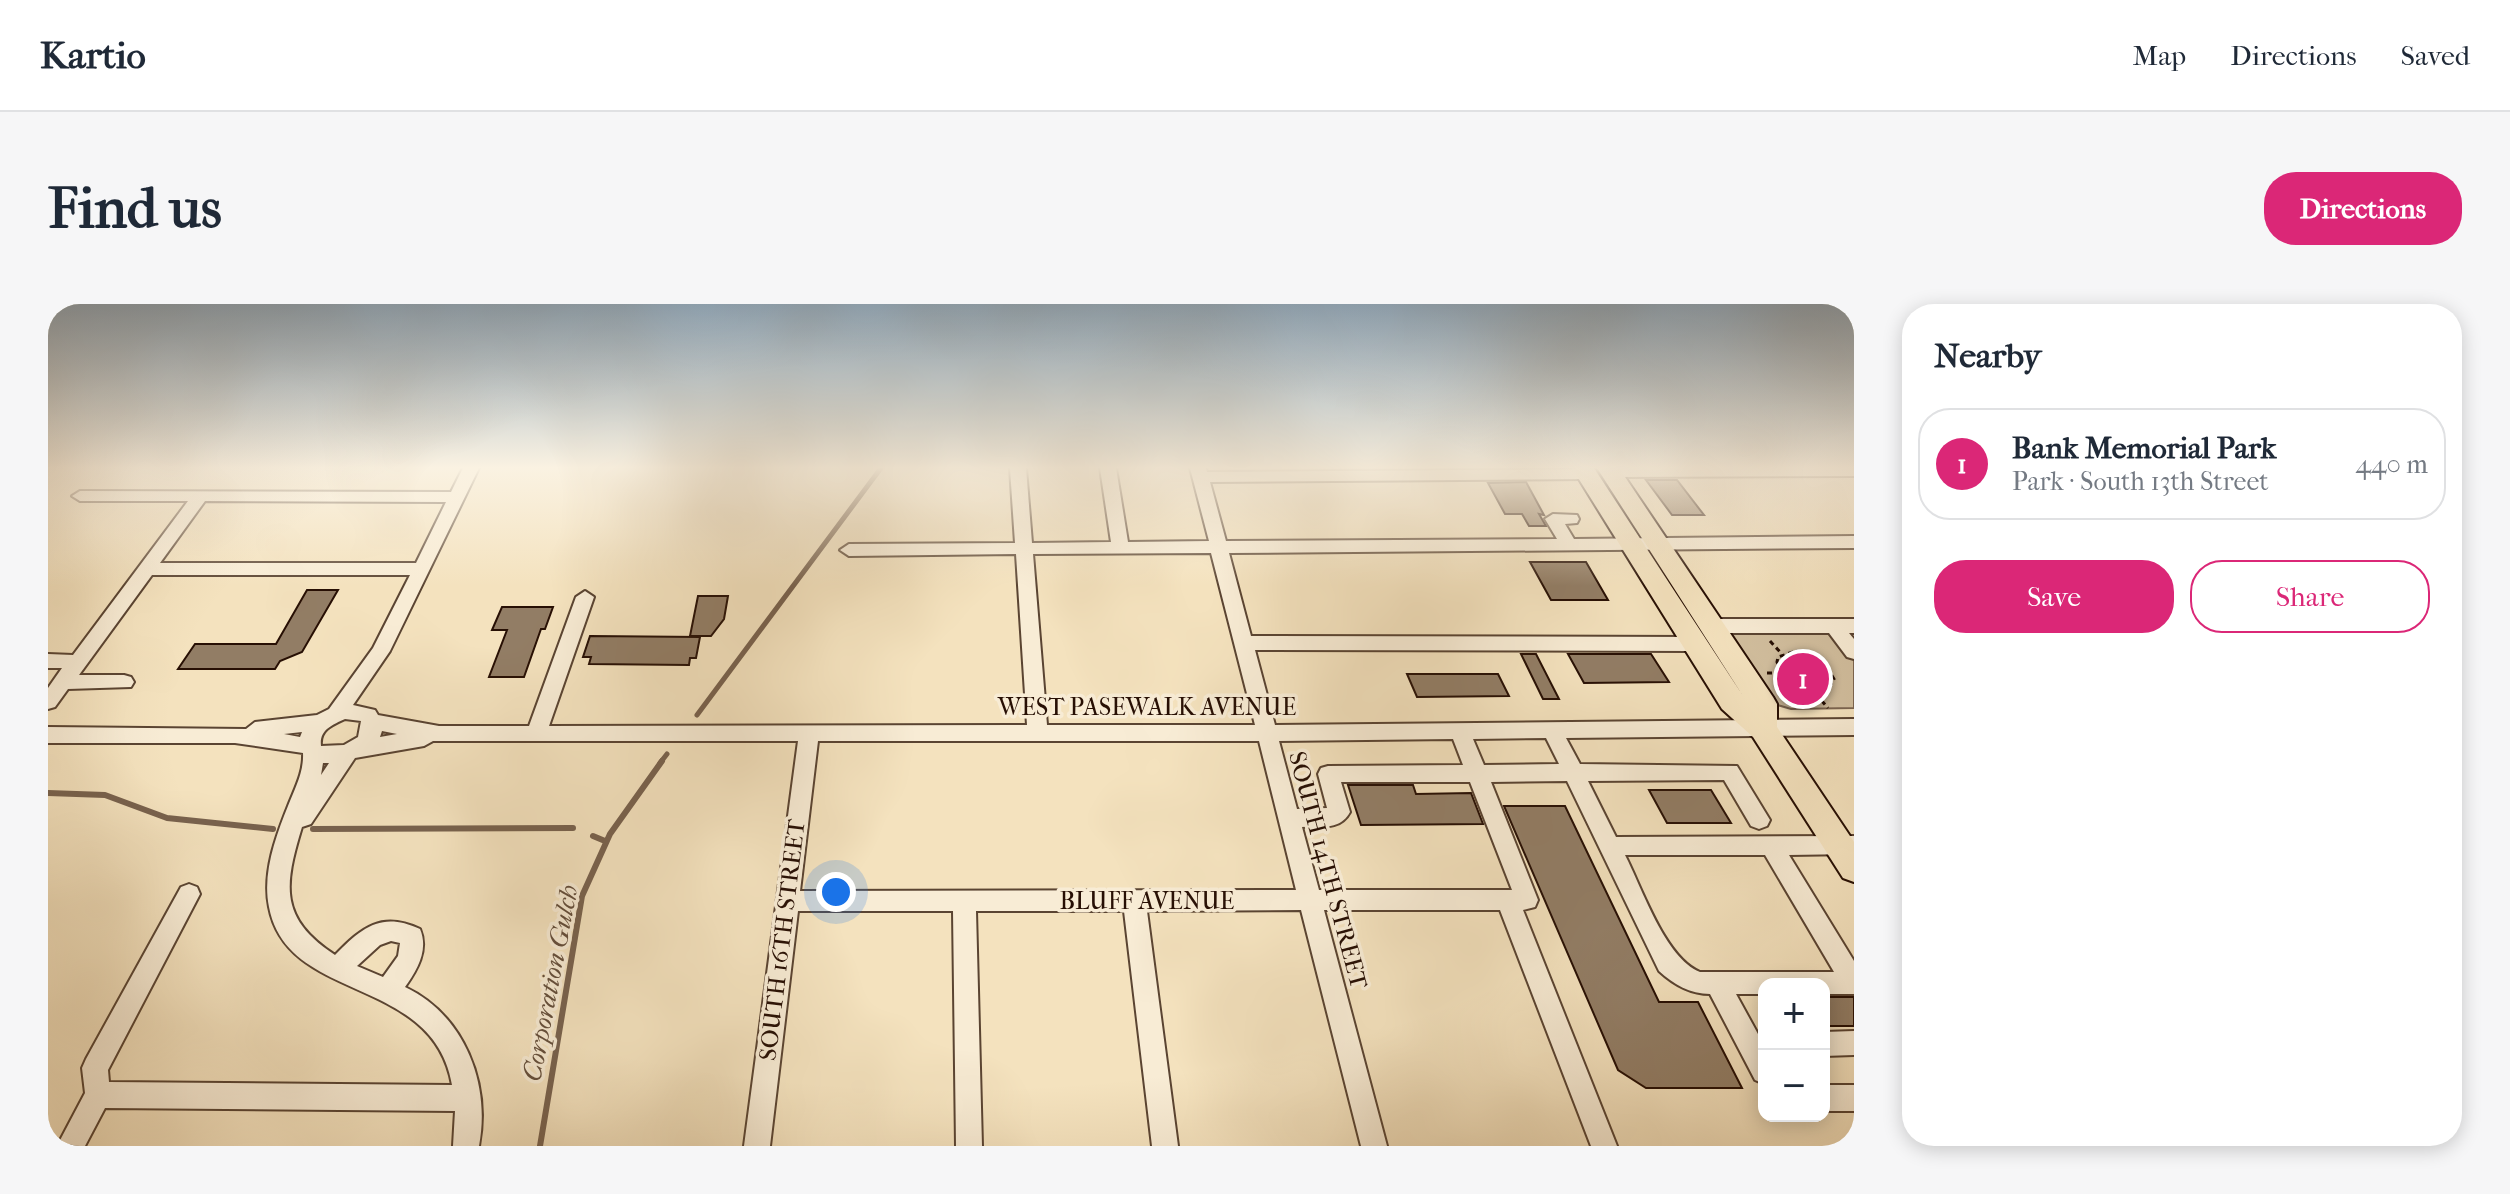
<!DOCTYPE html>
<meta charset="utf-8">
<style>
:root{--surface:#fff;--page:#f6f6f7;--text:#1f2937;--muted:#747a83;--line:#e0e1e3;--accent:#db2777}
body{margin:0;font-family:"IM FELL French Canon",serif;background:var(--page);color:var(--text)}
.controls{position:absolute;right:24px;bottom:24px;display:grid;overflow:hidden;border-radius:16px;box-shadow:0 4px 20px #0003}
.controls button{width:72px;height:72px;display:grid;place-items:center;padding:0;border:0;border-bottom:2px solid var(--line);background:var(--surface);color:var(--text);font:40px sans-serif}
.you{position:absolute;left:788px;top:588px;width:28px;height:28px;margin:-20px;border:6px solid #fff;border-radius:50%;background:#1a73e8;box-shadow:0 0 0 12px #1a73e833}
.badge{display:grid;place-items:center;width:52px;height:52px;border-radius:50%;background:var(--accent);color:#fff;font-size:26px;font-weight:700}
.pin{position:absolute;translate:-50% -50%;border:4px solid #fff;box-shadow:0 2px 8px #0006}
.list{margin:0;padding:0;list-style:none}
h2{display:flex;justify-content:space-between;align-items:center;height:104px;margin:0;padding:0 32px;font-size:34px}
h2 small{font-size:26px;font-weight:400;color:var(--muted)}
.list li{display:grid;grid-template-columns:52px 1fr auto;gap:24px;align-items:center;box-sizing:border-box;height:112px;margin:0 16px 16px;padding:0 16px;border:2px solid var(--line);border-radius:32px}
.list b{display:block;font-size:30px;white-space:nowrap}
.list p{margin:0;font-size:26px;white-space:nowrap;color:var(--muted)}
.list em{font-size:26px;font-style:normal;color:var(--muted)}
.actions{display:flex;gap:16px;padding:24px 32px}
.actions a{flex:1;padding:18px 0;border:2px solid var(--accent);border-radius:32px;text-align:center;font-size:28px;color:var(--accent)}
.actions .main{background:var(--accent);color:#fff}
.map{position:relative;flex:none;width:1806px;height:842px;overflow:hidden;border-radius:32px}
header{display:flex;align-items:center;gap:48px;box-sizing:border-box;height:112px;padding:0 40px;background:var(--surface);border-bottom:2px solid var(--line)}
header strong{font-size:38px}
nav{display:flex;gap:44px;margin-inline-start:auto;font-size:28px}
.intro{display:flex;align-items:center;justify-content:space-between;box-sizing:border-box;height:192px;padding:0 48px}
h1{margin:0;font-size:56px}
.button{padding:20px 36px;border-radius:32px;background:var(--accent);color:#fff;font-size:28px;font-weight:700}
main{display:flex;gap:48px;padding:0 48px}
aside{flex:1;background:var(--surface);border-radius:32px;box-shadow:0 4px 20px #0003}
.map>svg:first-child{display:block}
</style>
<header>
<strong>Kartio</strong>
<nav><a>Map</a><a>Directions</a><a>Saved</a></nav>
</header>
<div class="intro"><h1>Find us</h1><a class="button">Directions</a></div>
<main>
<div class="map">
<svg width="1806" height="842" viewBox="0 0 1806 842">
<rect width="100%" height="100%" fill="#f4e2be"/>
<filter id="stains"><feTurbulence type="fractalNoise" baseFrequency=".0025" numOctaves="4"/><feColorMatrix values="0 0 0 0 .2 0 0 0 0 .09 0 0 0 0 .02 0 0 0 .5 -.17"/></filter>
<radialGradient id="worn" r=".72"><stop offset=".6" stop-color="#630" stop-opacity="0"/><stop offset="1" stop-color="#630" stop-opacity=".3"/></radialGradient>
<path fill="#d1be9e" stroke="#7c6651" stroke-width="2" d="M1672,328L1791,330L1806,350V404L1743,405L1723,399Z"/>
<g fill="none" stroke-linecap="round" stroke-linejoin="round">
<path stroke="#78624e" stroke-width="5" d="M649,411L833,164
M612,459L619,450"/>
<path stroke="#78624e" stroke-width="6" d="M0,489L57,491L119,514L225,525
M265,525L525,524
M545,532L557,537
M492,842L534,592L562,530L614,457"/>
</g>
<path fill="#927d65" stroke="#270f04" stroke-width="2" d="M1598,176H1629L1656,211H1624Z
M1478,178L1496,211L1491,210L1498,222H1481L1474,210H1457L1440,179Z
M1482,258H1538L1560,296H1503Z
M259,286H290L254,348L232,357L227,365H130L147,340H228Z
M650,292H680L676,315L663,332H642Z
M454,303H505L497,325H493L476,373H441L459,326H444Z
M542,332L652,333L648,354H642L641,361L541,360L543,353H535Z
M1473,350H1488L1511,395H1495Z
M1520,350H1603L1621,378L1536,379Z
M1359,370H1450L1461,392L1369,393Z
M1300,481H1365L1368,490L1423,489L1435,520L1313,521Z
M1601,486H1663L1683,519H1619Z
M1456,502H1517L1611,698H1650L1694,784H1598L1570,766Z
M1776,693H1806V722H1776Z"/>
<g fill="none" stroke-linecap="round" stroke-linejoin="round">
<defs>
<path id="minor" d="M415,164H431L342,347L305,401L327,406L330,411L391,422H481L528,293L537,287L546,293L501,422L979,421L968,250L801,252L792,246L801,240L967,239L962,164H978L984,239L1063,238L1052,164H1068L1080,238L1161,237L1142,164H1158L1159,168L1539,165L1547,170L1539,175L1162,178L1178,237L1509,235L1497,215L1505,210L1529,211L1531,215L1529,219L1517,220L1526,235L1806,232V244L1181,249L1203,332L1645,333L1654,340L1645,347L1207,346L1227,421L1806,415V431L1518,434L1532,460L1689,462L1722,516L1719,522L1711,525L1703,522L1676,476L1540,477L1568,533L1806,532V550L1741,551L1806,657V690H1776V680H1716V690H1688L1716,741V780L1707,776L1662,690C1642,690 1625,680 1611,667L1519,477L1443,478L1490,596L1487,603L1475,606L1569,842H1543L1452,606H1276L1339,842H1313L1253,606L1099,607L1130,842H1104L1076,607H928L934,842H908L905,607H750L722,842H696L750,437H385L376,442L307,454L263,520L254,523C236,582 231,614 287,651C314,623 334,607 372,625C381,646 369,666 357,683C416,711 443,779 431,842H405L407,807L57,804L37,842H9L37,789L34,764L38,755L133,583L141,580L149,583L152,590L60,766L61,778L404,781C385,670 239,700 221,603C214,569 228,532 240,502C247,484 256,468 255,449L187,439H0V423L198,425L207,418L269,411L281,405L325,344L362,271H104L31,371H76L83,373L86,378L83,383L20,385L7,403L0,405V384L14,364H0V350L25,351L140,197H32L24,192L32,187L403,188ZM157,197L398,198L368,259H112ZM1163,249L1207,421H999L985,250ZM297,415L313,417L310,433L296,441L273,442C271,426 284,421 297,415ZM334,427L349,430L332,433ZM254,428L252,433L236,430ZM1498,434L1511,460L1436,461L1425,435ZM1405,435L1415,461L1280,462L1273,464L1270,470L1279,504L1249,505L1231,437ZM770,437H1211L1248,586L752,587ZM275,459H281L273,471ZM1293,478H1422L1464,586H1271L1254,523C1272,522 1292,527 1302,508ZM1577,551H1717L1786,668H1652C1617,654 1594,584 1577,551ZM343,637L352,639L350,652L335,673L309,662L332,641Z
M1559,164H1806V172L1563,173L1555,168Z
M1663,315H1806V329H1801L1806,335V355L1799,353L1781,329H1663L1654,322Z
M1806,727V751L1776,752V728Z
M1776,781H1806V807H1776Z"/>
<path id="highway" d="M1524,164H1546L1695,392L1549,164H1571L1725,393L1729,400V423L1806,538V578L1795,574L1705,433L1674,405Z"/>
</defs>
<use href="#minor" stroke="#5a4432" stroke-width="4"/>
<use href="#highway" stroke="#270f04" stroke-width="4"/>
<path stroke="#270f04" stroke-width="3" stroke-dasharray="5 4" stroke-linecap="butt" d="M1722,337L1733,349
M1748,347L1776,359L1786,375L1783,380C1761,388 1740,378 1729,358L1730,353Z
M1719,369H1735
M1762,383L1780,404"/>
<use href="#minor" fill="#f8ecd5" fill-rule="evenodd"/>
<use href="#highway" fill="#f4e2be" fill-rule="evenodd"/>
</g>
<linearGradient id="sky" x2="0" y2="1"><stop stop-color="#91aabe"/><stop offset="0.58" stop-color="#faf2e2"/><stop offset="1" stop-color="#faf2e2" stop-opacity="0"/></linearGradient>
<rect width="1806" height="282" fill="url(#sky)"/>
<g text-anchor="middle" stroke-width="7" stroke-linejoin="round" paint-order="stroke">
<g font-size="24" fill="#270f04" stroke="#f8ecd5">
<text x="1099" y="411">WEST PASEWALK AVENUE</text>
<text transform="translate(1280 566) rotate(75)" y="8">SOUTH 14TH STREET</text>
<text x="1099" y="605">BLUFF AVENUE</text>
<text transform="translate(734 636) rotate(-83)" y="8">SOUTH 16TH STREET</text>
</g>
<g font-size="26" font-style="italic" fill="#644e3b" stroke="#f8ecd5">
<text transform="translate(502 679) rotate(-79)" y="9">Corporation Gulch</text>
</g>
</g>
<rect width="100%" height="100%" filter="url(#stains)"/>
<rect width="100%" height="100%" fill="url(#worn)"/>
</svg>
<div class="controls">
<button>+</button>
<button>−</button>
</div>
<div class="you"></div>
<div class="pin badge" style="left:1755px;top:375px">1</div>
</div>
<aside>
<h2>Nearby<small></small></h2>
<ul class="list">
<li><span class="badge">1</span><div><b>Bank Memorial Park</b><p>Park · South 13th Street</p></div><em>440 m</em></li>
</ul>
<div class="actions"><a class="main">Save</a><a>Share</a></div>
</aside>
</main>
